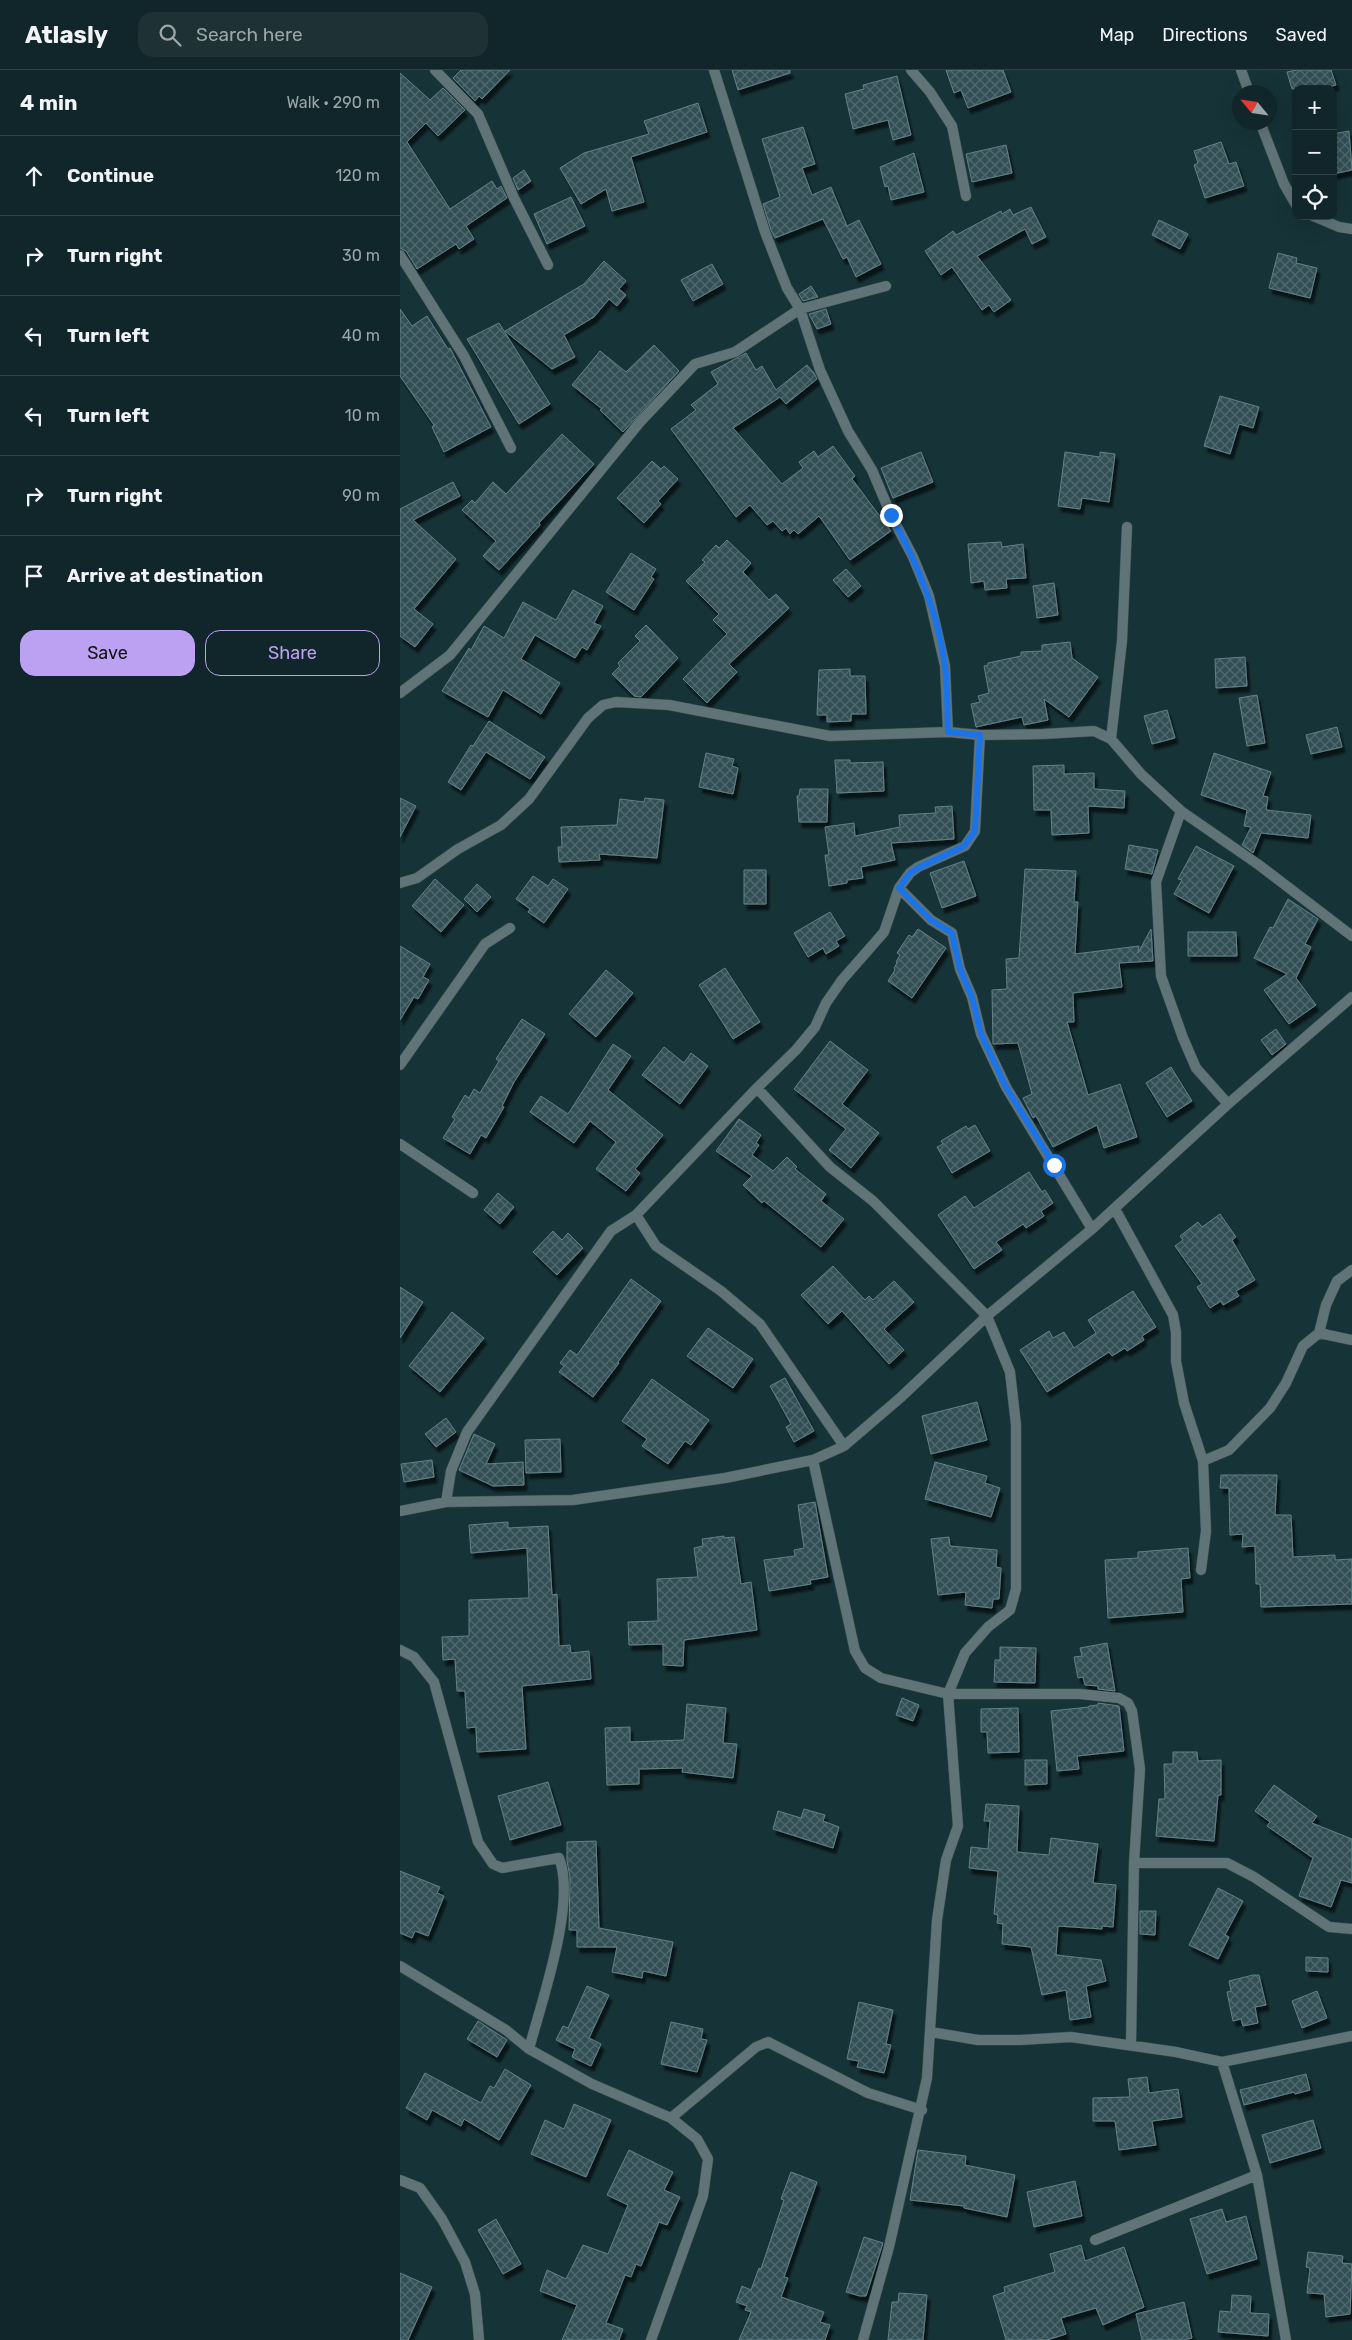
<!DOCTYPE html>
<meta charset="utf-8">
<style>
:root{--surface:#10262a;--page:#1e3236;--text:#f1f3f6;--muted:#9ca5a8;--line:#304347;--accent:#bca0f2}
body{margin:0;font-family:Rubik,sans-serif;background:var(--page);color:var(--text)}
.controls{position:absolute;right:15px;top:15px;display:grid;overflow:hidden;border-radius:10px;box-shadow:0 5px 20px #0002}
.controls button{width:45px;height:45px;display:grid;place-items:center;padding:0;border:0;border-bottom:1px solid var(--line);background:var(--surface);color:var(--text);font:25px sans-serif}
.compass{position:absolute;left:832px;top:15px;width:45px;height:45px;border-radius:50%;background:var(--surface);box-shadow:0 5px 20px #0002;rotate:299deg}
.stop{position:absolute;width:15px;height:15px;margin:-11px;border:4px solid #1a73e8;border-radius:50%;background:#fff}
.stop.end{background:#1a73e8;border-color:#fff;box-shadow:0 1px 5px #0008}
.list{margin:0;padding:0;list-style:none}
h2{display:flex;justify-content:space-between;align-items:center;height:65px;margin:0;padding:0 20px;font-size:21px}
h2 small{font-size:16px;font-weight:400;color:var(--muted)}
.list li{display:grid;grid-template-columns:32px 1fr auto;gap:15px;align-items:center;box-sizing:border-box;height:80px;padding:0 20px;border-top:1px solid var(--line)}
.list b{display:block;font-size:19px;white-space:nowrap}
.list em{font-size:16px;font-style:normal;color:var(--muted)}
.actions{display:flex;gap:10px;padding:15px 20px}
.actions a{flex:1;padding:11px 0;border:1px solid var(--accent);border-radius:15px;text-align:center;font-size:18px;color:var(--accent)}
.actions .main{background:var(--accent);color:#111}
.icon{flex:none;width:28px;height:28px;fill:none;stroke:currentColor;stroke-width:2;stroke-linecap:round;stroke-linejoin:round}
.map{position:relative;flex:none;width:952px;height:2270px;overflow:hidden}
header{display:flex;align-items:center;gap:30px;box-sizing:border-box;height:70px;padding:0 25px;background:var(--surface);border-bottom:1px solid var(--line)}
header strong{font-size:24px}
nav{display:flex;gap:28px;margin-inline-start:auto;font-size:18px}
.search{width:350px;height:45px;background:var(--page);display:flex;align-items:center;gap:12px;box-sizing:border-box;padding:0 18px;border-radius:15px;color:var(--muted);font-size:19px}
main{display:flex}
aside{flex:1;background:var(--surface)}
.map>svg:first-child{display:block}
</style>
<header>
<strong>Atlasly</strong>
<div class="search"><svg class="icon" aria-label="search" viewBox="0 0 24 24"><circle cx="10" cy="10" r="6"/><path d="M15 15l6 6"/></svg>Search here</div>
<nav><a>Map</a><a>Directions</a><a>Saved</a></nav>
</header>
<main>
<aside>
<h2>4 min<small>Walk · 290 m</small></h2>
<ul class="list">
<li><svg class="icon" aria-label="ahead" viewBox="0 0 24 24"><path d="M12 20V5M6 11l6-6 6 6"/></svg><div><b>Continue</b></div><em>120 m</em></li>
<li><svg class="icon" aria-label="right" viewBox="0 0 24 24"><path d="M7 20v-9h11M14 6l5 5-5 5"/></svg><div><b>Turn right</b></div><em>30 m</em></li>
<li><svg class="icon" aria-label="left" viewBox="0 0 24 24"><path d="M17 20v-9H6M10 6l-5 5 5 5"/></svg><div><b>Turn left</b></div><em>40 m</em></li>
<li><svg class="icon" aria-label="left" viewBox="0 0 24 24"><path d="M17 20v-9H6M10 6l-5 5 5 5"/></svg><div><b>Turn left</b></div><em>10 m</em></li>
<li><svg class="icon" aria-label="right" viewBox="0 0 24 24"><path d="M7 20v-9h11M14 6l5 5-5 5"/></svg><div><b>Turn right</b></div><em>90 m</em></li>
<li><svg class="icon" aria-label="arrive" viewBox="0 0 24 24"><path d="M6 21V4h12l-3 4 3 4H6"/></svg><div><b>Arrive at destination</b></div></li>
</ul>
<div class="actions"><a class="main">Save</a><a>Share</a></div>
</aside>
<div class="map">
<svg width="952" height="2270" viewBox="0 0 952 2270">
<defs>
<pattern id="building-cross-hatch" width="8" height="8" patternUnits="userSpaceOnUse" patternTransform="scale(1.25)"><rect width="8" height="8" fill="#335056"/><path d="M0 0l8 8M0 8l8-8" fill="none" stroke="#50696e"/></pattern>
<filter id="shadow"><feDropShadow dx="3" dy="5.5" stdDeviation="1" flood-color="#0009"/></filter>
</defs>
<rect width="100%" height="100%" fill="#163338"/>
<path fill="url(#building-cross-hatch)" stroke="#638188" filter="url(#shadow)" d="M61,0H110L82,29L79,26L75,31L53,8Z
M332,0H390V3L338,20Z
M546,0H603L611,22L568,38L561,20L554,23Z
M896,0H931L936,15L922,19H892L887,2Z
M0,3L30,30L43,18L65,40L38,66L26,53L7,72L50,139L92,111L97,119L101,116L107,128L66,156L74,169L59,179L56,174L17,199L6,181L0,178Z
M497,6L511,65L493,70L488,50L453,59L445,24L464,19L463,15Z
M298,33L307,62L231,87L244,132L212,141L206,119L181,134L160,98L184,83L249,64L244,51Z
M403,57L415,94L402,98L412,125L431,117L447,156L459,150L481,194L456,207L447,187L443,189L423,149L375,168L371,160L363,134L380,127L362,69Z
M949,61L952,100L933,104V64Z
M821,72L829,94L836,92L844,116L805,128L794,95L798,93L794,81Z
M606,75L612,103L572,112L566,84Z
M514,83L524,122L491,130L488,116L485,117L480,97Z
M124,100L131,111L118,120L113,108Z
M171,127L185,156L147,174L134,144Z
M631,137L646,167L632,174L625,159L577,186L611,230L594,242L589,235L582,240L552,197L541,205L525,181L553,161L556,165L601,141L602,144L610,139L613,145Z
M759,150L788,164L780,179L752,165Z
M878,183L897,188L896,193L917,198L910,228L869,218Z
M204,191L226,211L219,219L226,225L217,236L209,229L194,247L164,265L175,287L152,299L105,261L184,214Z
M312,194L323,214L293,231L281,210Z
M411,216L418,227L403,231L399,224Z
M0,239L12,256L27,246L48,279L50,278L91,357L44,382L32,357L34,355L0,306Z
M426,239L431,254L417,259L409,244Z
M99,253L150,334L119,354L67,269Z
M254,275L279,301L223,362L200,340L202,339L172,315L200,281L226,302Z
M346,283L356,300L362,296L376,320L407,295L414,303L417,309L386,334L380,327L333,358L382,414L403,398L399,392L414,381L418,387L433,376L455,406L452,409L491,461L450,490L419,446L398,464L394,460L390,464L386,458L382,461L373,451L367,455L350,435L336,447L271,359L296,340L291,335L318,314L311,302Z
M820,326L859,337L853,358L839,354L830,384L804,376Z
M162,364L194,394L139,453L140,455L99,500L83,486L96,471L62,440L72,430L75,433L93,412L106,424Z
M521,382L533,412L493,428L481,398Z
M665,382L700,387V382L715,384L709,432L682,428L680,439L658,436Z
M252,391L261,399L264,396L278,409L258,431L261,434L244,453L217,428Z
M53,412L60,426L13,450L56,489L14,539L33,554L15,577L0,566V439Z
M327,470L351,493L343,502L369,530L376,524L389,538L329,594L337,602L307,633L283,609L327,564L313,550L319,544L286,511L305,492L302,490L316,475L319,478Z
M601,472L602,477L623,474L626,508L606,509L607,518L585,520L584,511L571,513L568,474Z
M231,483L256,499L251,507L254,509L234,540L206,522Z
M446,499L461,516L448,527L433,510Z
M654,513L658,545L637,548L633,516Z
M173,520L203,536L194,553L201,556L187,580L182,577L175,588L135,565L121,589L160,613L141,644L103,620L88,647L42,621L69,578L71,580L84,556L104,568L123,532L156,550Z
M246,555L278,588L241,627L234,626L212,604L220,596L218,593L240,571L235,566Z
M670,572L672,588L698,607L669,647L644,629L648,650L624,655L622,647L576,657L571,634L580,632L578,626L589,623L584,596L588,595V593L621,586V582L642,581V575Z
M845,587L847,616L816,618L815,589Z
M450,599V606H465L466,644H451V651L427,652V645H417L419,600Z
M857,625L865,673L847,676L839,628Z
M767,640L775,668L752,674L744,646Z
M89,651L145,687L130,709L86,682L61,720L48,712L71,675L73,676Z
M937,657L942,677L911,684L906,665Z
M306,683L334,689L332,696L338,698L333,724L299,717Z
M814,683L871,702L863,726L868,727L866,740L911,745L908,768L861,763L853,783L842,775L851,757L844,756L847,740L801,725Z
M435,690H450V693L483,692L484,721L437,723Z
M664,695V704L694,703V719L725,721L724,738L688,736L689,763L652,765L651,740H634L633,696Z
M400,719H428L427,752H399L397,726H399Z
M0,728L16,736L0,767Z
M245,728L264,730L257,788L199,784L200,790L159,792L158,777H162L161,757L217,755L220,729L244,732Z
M552,736L554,769L491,773L495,790L461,797L463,808L447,810V813L429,816L425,785H429L425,757L454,753L455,766L500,757L499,745L536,743L535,737Z
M729,775L758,780L752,804L725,799Z
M796,776L834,796L809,843L774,824L782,810L778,809Z
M564,791L576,826L542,838L530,803Z
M625,799L676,801L674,832H678L675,884L739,876L738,883L751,859L753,891L719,893L722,917L673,923L674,952H667L688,1025L720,1014L737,1067L704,1078L697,1055L653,1077L636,1046L633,1048L623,1028L632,1024L618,973L593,974L592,920L607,919L606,889L619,888Z
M344,800H366V834H344Z
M133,806L148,816L153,809L168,819L144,853L128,842L130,839L116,829Z
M35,809L64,835L41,862L12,836Z
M77,814L91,827L77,842L64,829Z
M888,829L918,849L905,874L911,877L896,908L916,935L889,954L864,920L887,904L854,888L870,857L873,858Z
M430,842L445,866L436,871L439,876L426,884L423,878L408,887L394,863Z
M518,859L546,878L512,928L488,911L495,900L494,898L497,893L496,892L500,885L497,883L509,865L512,867Z
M788,862H836L837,886H788Z
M0,876L30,894L23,907L29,910L18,929L14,927L0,950Z
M325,898L360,952L333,969L299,915Z
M206,900L233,923L196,967L169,944Z
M122,949L145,964L114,1012L102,1036L104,1037L86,1068L81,1065L70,1084L43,1068L55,1049L52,1047L65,1025L69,1028L74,1019L80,1023L99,991L96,989Z
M876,959L886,974L872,985L861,970Z
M430,971L468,1000L442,1034L479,1063L451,1098L429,1080L446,1059L394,1019Z
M213,974L231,986L208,1020L263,1065L235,1099L240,1103L226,1121L196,1099L216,1072L190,1051L174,1073L130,1042L141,1026L168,1044Z
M264,977L284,993L291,983L308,996L280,1034L242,1005Z
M771,997L792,1031L767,1047L746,1013Z
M339,1049L361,1065L356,1073L359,1075L352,1085L373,1101L387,1087L397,1097L395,1099L426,1124L421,1131L444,1149L421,1177L364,1131L362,1133L343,1115L352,1106L316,1081Z
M575,1055L590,1081L552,1103L537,1077L543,1074L541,1071L566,1056L568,1059Z
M629,1102L642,1122L645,1120L653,1133L641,1141L644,1146L626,1158L623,1154L596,1172L602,1180L574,1199L538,1145L565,1126L574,1138Z
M98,1123L114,1137L100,1154L84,1140Z
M820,1144L836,1167L832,1170L855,1210L836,1221L839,1226L823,1235L821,1231L810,1238L797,1217L802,1214L775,1176L783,1170L780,1166L798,1152L802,1157Z
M153,1161L162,1170L168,1163L183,1178L157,1205L133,1182Z
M433,1196L465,1230L469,1226L473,1230L494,1211L514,1232L484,1259L504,1280L489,1294L442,1241L428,1254L401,1225Z
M231,1209L261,1231L218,1292L219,1293L193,1327L159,1302L164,1296L160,1293L170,1280L177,1285Z
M0,1217L23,1232L0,1268Z
M733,1221L756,1257L742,1266L744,1270L727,1281L725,1278L712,1286L709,1282L647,1322L620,1280L649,1261L653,1268L664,1262L674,1278L696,1263L688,1250Z
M52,1242L84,1268L40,1322L9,1296Z
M308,1258L353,1289L333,1318L287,1286Z
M385,1308L414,1361L394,1372L386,1357L391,1354L370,1316Z
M252,1309L309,1350L291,1375L285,1371L268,1394L242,1376L247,1369L222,1351Z
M577,1332L587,1370L531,1384L522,1346Z
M46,1348L56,1362L36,1377L25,1364Z
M74,1364L95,1374L86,1394L123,1392L124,1415L93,1416L59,1400Z
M160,1369L161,1402L126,1403L125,1370Z
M32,1390L34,1407L4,1412L1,1394Z
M535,1392L587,1406L585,1413L600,1418L591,1447L525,1429Z
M821,1405H877L875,1445H891L893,1487L935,1485V1490L952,1489V1534L861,1537L860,1514H856L855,1476L842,1477L843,1464L830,1465L829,1418H820Z
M415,1432L428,1507L410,1510L411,1514L369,1521L364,1490L395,1486L394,1480L404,1478L398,1435Z
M108,1452V1458L148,1456L152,1525L157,1524L159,1576L170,1575L171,1583L189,1581L191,1609L122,1616L126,1679L77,1682L76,1657L67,1658L65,1621H57L55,1589L43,1590L42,1567L69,1566V1530L129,1528L127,1478L71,1483L69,1455Z
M324,1466V1468L334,1467L341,1514L351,1512L357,1560L284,1570L283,1596L263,1595V1574L229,1575L228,1552L258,1551L257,1509L298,1507L294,1478L303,1476L302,1469Z
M549,1467L550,1476L597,1480L596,1497L601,1498L599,1529H593L592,1538L565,1535L566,1522L538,1525L531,1469Z
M788,1478L790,1508L781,1509L783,1542L708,1548L705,1490L738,1488V1482Z
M707,1573L715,1621L698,1619V1616L685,1615L683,1607L678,1608L674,1587L682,1586L680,1578Z
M600,1577L636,1578L635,1613L594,1612L595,1590H600Z
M502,1628L519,1635L513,1651L496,1645Z
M698,1633L719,1636L724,1681L677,1686L679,1699L657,1701L651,1641L689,1637V1636L698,1635Z
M287,1634L326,1638L323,1673L337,1674L333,1708L282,1702L283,1698L239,1699V1714L207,1715L205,1658L230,1657V1672L284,1670Z
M618,1638L619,1682L588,1683L587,1662H581V1639Z
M773,1682H797L798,1691L821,1690V1725H818L814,1771L756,1766L759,1729H765L764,1694H773Z
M625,1690H647V1714L625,1715Z
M148,1712L161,1755L110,1770L98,1726Z
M874,1715L917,1746L912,1753L952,1769V1813L941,1810L931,1837L899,1826L913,1788L867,1756L870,1752L855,1741Z
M586,1734L619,1736L617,1782L649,1785L651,1768L698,1774L693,1813L716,1815L713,1857L702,1856V1859L658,1856L656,1885L701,1890L706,1911L686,1916L691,1947L670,1950L666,1920L642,1925L631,1877L602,1874L603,1854L597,1853L598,1845L594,1844L598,1801L569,1798L571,1777L588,1779L590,1751H584Z
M404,1739L425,1745L423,1751L439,1757L433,1778L373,1759L378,1741L401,1748Z
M196,1771L199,1858L273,1872L266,1906L243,1901L242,1908L212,1902L217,1877H177V1860H169L170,1807L167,1791V1772Z
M0,1801L40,1817L37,1823L44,1826L28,1866L15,1861L12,1868L0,1863Z
M818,1818L843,1831L825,1865L829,1867L818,1889L789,1875Z
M740,1841H756L755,1865L740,1864Z
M906,1887L928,1888V1902L906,1901Z
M853,1905H859L866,1935L855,1937L858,1953L843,1956L841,1949L833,1951L827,1922L831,1921L829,1911Z
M187,1916L209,1925L189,1968L201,1974L191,1996L172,1987L175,1979L156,1970L163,1956L168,1958Z
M917,1921L927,1948L902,1958L892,1931Z
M459,1932L493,1940L486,1974L491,1975L484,2003L457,1997L459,1991L447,1989Z
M78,1951L107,1970L97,1987L67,1969Z
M271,1952L303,1959L301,1969L307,1970L297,2002L261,1994Z
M105,1999L131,2015L99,2070L64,2049L61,2056L32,2040L27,2050L6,2038L25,2003L81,2033L90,2016L94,2018Z
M906,2004L910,2020L895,2024L894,2022L844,2035L840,2020Z
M747,2007L749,2023L778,2019L782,2047L752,2051L756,2075L719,2080L715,2051H693V2028L730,2027L728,2009Z
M174,2034L211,2050L186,2107L131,2084L145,2050L164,2059Z
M913,2050L921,2078L870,2093L862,2065Z
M229,2080L273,2102L264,2120L280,2127L267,2155L259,2152L241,2196L236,2194L231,2207L225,2205L206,2253L223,2259L219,2270H162L177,2235L140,2221L147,2200L166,2209L183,2175L208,2184L228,2135L207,2125Z
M518,2080L566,2086L565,2095L615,2105L607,2147L564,2138V2136L510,2130Z
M391,2102L417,2112L384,2207L388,2208L381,2227L424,2242L420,2252L430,2255L425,2270H339L351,2242L345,2240L347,2236L336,2232L342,2216L351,2220L359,2198L361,2199L384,2130L381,2129Z
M675,2111L682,2146L634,2157L627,2122Z
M822,2139L826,2152L846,2146L857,2189L807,2204L790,2149Z
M96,2149L121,2194L103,2204L78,2160Z
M464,2167L483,2173L466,2226H460L446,2222Z
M681,2175L685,2191L724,2177L744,2237L703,2255L696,2238L661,2248L666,2264L647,2270H606L593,2226L605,2222L604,2217L655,2202L650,2184Z
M908,2182L943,2186L942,2193L952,2194L950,2244L926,2247L924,2224L907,2223L910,2198L906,2197Z
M0,2203L32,2217L8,2270H0Z
M499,2223L527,2225L523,2270H488L492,2232H498Z
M832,2225L851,2226L850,2243L869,2244L868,2266L818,2262L820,2241L831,2242Z
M784,2232L792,2268L784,2270H742L736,2244Z"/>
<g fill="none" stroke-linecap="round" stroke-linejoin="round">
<defs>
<path id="street" d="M35,0L78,44L114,128L148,195
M314,0L365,162L387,218L400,239L420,300L448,361L472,400L491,445L513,487L529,526L545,596L548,662
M511,0L530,22L552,56L566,126
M841,0L849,22
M860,52L884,114L896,135
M913,146L939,157L952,159
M0,185L64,286L111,378
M0,623L50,585L240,352L295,294L335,282L400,239L486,216
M711,669L722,571L727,457
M781,741L756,812L761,906L783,968L796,998L828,1034
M0,813L17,808L58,779L101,755L129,729L188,648L203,635L216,632L269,635L430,666L548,662L580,665L644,664L694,661L711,669L741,704L781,741L859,795L952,866
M499,818L531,850L552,863L560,899L572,927L581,964L606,1017L692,1159
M0,995L85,874L110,858
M0,1074L73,1123
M715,1139L773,1245L776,1262V1291L784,1333L803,1391L806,1461L801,1500
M236,1145L256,1176L321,1221L360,1254L444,1376
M919,1263L952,1270
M413,1390L455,1581L465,1598L481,1608L548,1624H680L719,1628L728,1633L732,1641L740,1699L734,1793L731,1975
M803,1391L829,1380L870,1338L886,1313L903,1276L919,1263L926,1235L937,1211L952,1200
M46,1432L51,1401L67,1362L211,1161L236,1145L357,1018
M0,1441L46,1432L173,1430L325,1408L413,1390L444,1376L500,1328L587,1246L692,1159L828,1034L952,927
M0,1580L14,1587L34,1612L78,1772L93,1794L102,1798L159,1788C177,1832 141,1933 129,1979
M734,1793H827L854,1807L929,1857L952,1859
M0,1896L106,1960L129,1979L192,2014L271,2048L297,2069L308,2089L303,2126L251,2270
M531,1962L578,1970H620L671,1967L776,1982L822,1992L952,1966
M822,1992L857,2105L886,2270
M271,2048L356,1977L368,1972L468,2023L522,2040
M0,2110L20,2118L42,2149L65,2192L75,2224L79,2270
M695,2170L857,2105
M463,2270L489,2177L527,2008L537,1850L546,1790L558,1756L548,1624L565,1583L588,1557L610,1540L616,1519V1355L610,1302L587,1246L473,1131L430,1097L357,1018L396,980L415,957L426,933L442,910L484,862L499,818L510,803L518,797L565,776L575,761L580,665"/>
</defs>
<use href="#street" stroke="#355055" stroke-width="11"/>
<use href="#street" stroke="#607377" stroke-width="10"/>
</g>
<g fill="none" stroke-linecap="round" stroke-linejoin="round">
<path stroke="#1a73e8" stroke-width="6" d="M491,445C517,493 538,542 545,596C548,618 547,640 548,662L580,665L575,761L564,776L518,798L510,803L499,818L531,850L552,863L560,899L572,927L581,964L606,1017L654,1095"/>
</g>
</svg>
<div class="controls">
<button>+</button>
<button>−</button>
<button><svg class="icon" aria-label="locate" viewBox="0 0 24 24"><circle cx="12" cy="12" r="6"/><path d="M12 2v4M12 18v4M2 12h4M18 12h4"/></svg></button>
</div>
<svg class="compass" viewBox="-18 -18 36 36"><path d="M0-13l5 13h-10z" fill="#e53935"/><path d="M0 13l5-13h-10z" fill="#9ca5a8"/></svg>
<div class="stop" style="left:654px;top:1095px"></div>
<div class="stop end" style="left:491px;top:445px"></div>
</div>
</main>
